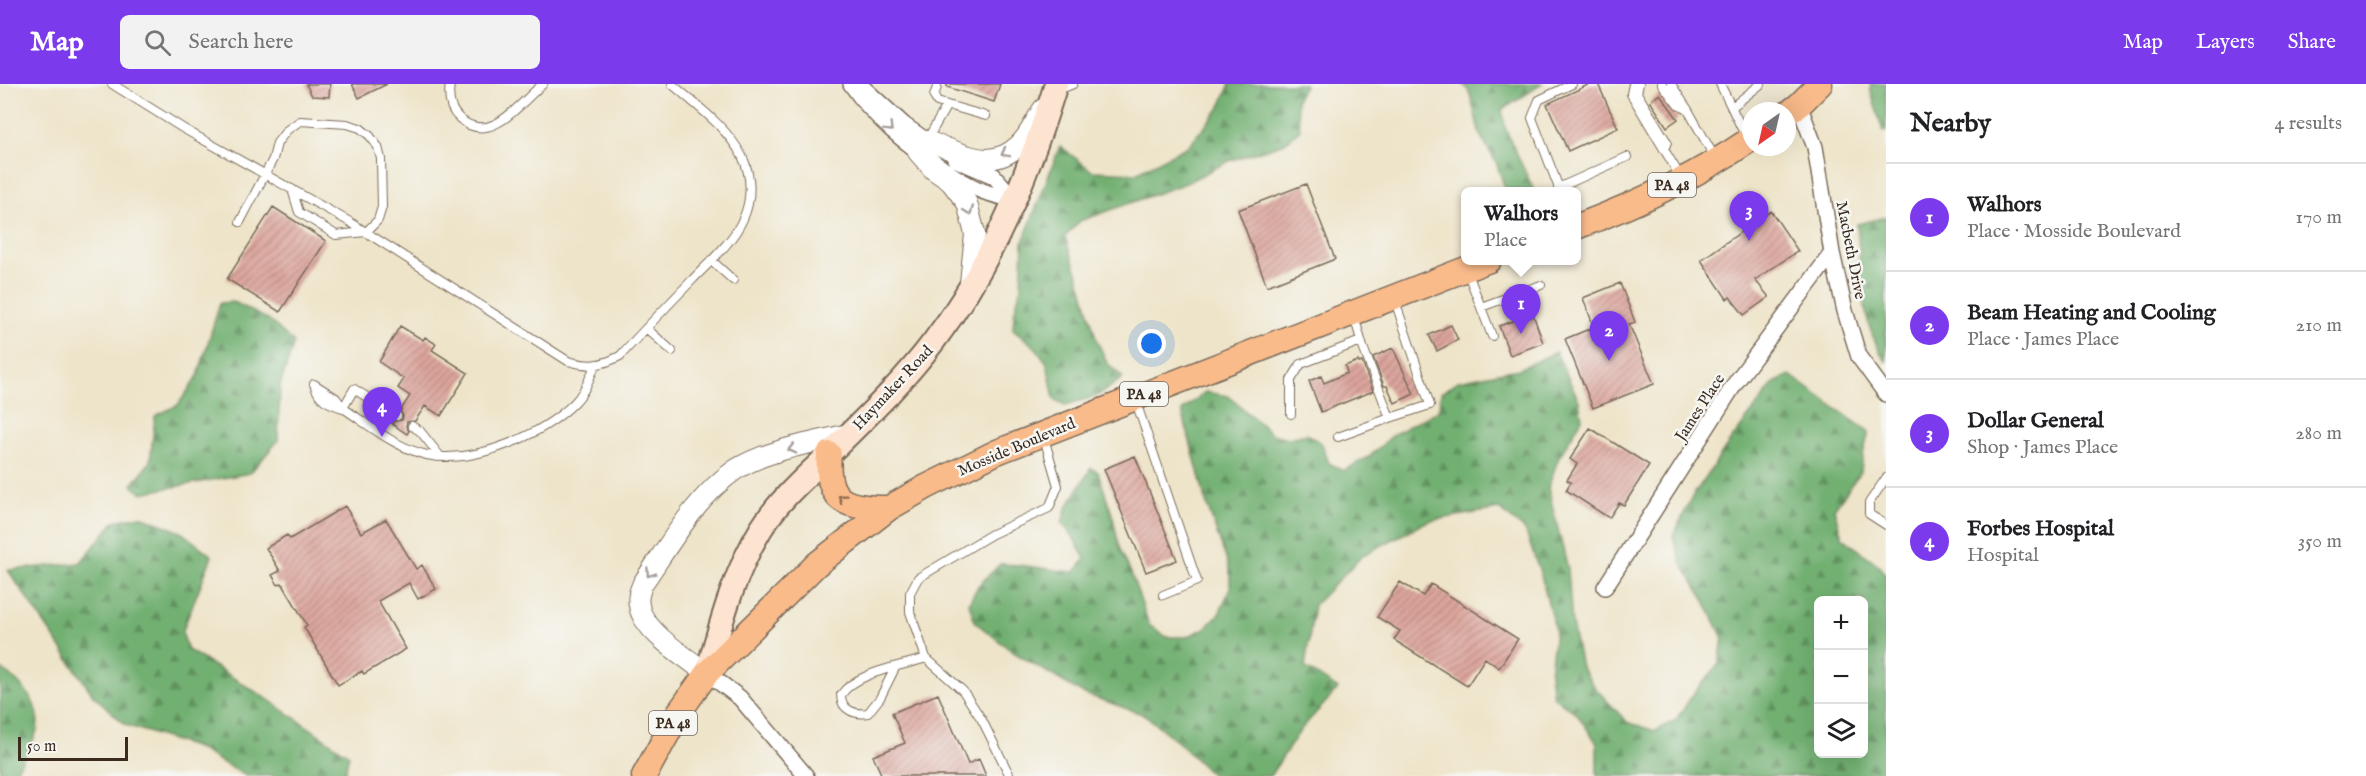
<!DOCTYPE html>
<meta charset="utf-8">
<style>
:root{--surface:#fff;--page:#f2f2f2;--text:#202124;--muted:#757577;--line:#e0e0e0;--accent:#7c3aed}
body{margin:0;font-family:"IM FELL English",serif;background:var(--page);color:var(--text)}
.controls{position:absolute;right:18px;bottom:18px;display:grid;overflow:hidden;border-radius:9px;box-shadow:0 6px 24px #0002}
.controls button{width:54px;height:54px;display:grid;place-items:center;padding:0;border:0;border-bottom:2px solid var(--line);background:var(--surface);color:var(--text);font:30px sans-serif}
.compass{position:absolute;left:1742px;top:18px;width:54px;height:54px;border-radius:50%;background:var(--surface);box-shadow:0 6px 24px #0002;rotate:214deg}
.scale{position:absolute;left:18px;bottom:15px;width:110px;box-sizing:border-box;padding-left:6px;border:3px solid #3b2a1e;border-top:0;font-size:16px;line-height:21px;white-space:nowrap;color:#3b2a1e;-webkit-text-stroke:4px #f6f6f2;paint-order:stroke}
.you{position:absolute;left:1152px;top:260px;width:21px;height:21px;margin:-15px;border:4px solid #fff;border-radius:50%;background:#1a73e8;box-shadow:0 0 0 9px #1a73e833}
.badge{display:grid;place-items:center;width:39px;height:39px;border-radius:50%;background:var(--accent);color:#fff;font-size:20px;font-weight:700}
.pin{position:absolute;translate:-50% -50px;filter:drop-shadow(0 2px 3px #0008)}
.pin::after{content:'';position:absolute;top:32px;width:21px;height:18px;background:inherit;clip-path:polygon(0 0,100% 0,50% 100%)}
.popup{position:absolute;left:1461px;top:103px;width:120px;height:78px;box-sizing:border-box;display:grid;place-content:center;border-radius:9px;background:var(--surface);filter:drop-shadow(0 2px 4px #0005);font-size:20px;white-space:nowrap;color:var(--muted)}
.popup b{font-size:22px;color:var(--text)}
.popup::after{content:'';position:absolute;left:50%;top:100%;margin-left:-12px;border:12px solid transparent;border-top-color:var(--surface)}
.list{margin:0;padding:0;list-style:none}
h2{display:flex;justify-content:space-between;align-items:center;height:78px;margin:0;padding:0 24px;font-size:26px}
h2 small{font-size:20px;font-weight:400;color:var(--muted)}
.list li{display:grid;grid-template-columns:39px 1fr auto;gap:18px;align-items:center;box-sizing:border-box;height:108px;padding:0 24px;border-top:2px solid var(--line)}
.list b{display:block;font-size:22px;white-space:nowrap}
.list p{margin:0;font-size:20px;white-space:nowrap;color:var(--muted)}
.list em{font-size:20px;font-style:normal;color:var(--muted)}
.icon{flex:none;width:33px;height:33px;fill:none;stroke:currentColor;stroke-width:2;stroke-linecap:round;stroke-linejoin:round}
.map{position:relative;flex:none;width:1886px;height:692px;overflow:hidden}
header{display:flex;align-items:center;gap:36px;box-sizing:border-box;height:84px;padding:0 30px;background:var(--accent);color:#fff}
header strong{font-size:28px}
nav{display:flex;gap:33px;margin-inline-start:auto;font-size:21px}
.search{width:420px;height:54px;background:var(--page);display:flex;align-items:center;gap:15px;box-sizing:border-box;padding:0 21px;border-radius:9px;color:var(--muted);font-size:22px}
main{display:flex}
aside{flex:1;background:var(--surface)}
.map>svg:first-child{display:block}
</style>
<header>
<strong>Map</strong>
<div class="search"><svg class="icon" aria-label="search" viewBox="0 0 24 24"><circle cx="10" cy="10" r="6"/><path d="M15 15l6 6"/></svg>Search here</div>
<nav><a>Map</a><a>Layers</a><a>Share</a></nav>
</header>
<main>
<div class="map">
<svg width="1886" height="692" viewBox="0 0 1886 692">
<defs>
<pattern id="forest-firs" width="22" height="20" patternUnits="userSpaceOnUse" patternTransform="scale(1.5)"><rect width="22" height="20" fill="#72b072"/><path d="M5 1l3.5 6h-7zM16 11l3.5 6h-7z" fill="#5f8f5d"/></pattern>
<pattern id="building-hatch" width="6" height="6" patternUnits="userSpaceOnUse" patternTransform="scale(1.5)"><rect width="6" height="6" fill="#dca59c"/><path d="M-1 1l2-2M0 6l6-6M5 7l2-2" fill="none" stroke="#b4877f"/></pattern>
</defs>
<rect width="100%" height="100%" fill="#f6f6f2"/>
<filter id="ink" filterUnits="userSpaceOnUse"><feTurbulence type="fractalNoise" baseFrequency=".0167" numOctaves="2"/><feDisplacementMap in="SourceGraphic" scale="12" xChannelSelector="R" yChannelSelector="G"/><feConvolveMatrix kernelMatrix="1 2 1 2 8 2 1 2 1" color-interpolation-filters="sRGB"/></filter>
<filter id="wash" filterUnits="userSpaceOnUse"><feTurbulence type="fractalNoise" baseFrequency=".008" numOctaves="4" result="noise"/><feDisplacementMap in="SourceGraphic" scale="24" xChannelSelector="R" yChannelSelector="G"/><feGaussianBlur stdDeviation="1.35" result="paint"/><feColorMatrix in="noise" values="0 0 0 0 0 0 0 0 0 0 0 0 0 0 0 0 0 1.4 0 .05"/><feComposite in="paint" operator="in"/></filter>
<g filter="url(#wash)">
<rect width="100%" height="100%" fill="#eee4c9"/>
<path fill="url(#forest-firs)" stroke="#566d48" stroke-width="1.5" fill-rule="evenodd" d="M1230,0H1305L1296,16L1300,45L1285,59L1229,77L1186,99L1080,137L1065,153L1082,203L1096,254L1107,279L1123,294L1097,312L1065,321L1054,315L1047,279L1036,264L1013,245L1014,230L1021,203L1023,158L1060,62L1092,87L1136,89L1188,62L1219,25Z
M1462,0H1542L1502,26L1506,46L1534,107H1506L1496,78L1480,51L1469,6Z
M1871,0H1886V48L1883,47L1870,5Z
M1886,133V277C1859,240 1861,184 1857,140Z
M234,218L269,236L294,259L280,302L278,357L250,389L141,409L132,401L150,378L155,332L178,321L198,292L220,219Z
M1556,268L1579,317L1582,335L1559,373L1548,404L1568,485L1572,540L1581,583L1596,605L1627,638L1655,647L1676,636L1694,609L1719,580L1723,554L1705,517L1682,480L1673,453L1690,416L1729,359L1774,299L1790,291L1869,348L1864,366L1861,387L1834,425L1842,453L1880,482L1886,491V692H1597V659L1577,630L1553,612L1550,589L1555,546L1541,491L1525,446L1499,425L1428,437L1363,471L1314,521L1305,583L1338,605L1302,644L1270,692H1213L1178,658L1145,631L1082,609L1013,568L975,538L969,519L978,502L1000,480C1026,480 1050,487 1075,488L1085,475L1072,451L1062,439L1066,425L1091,384L1098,388L1113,433L1119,463L1131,489L1149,541L1167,553H1186L1204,545L1219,530L1230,505V486L1207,421L1182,327L1205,308L1228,312L1272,350L1288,354L1307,350L1322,360L1329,379L1343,387L1370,372L1394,350L1439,326L1441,309L1458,297L1519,285ZM1818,516H1864V670H1818Z
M141,432L181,448L212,472L182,548L188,566L267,615L349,671L344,692H246L197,664L126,641L93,611L8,486L80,479L115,437Z
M0,584C20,598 42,619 37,645C36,656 19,681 13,692H0Z"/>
<g id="blocks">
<path fill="url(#building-hatch)" d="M306,0H330L329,13L312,12Z
M352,0H387L359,14Z
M947,0H1000L994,18L947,3Z
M1590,0H1598L1618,44L1568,67L1547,20Z
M1660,10L1678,35L1667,43L1650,17Z
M1306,100L1335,175L1267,202L1238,126Z
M273,123L326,157L280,228L227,195Z
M1771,127L1798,167L1755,196L1769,213L1744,231L1730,213L1727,215L1701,176Z
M1620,199L1635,238L1629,240L1654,300L1593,324L1565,255L1594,243L1583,214Z
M1533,230L1543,259L1510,271L1499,242Z
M1451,241L1458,256L1437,267L1429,251Z
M400,242L423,256L425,253L436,260L432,266L468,289L441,332L425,322L415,337L407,338L406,342L409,347L407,350L392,340L394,337L402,336L403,332L400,327L410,312L398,304L404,295L379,278Z
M1393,264L1414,310L1395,319L1387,302H1384L1373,273Z
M1358,277L1359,279L1362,278L1373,307L1321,328L1309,297L1321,292L1324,299L1347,289L1345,282Z
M1590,344L1649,381L1624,421L1619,419L1609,434L1566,406L1571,398L1567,396L1577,380L1570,375Z
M1135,372L1177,476L1146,488L1104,385Z
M345,422L361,449L386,435L416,485L422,481L436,505L418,515L409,499L378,517L406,565L364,590L362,587L338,601L304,543L307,541L282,499L278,501L272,491L280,487L266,464L287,451L290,455Z
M1400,498L1423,512L1431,500L1518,555L1499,584L1485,574L1467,602L1394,556L1400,547L1377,533Z
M938,610L968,680L979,675L986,692H882L873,672L905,659L892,629Z"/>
</g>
</g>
<g filter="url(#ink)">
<use href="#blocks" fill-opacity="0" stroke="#7a6b5a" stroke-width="1.5"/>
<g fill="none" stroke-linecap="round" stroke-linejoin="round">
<defs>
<path id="service" d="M112,0L184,45L350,138L568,277C589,283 601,282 620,272C645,245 671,218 696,192C713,175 733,157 743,135C752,115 752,92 742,72C726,42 697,22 672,0
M450,0C448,13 449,25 459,34C491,63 520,18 543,0
M1633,0L1631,10L1680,92
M1639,0L1637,9L1667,58L1664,65
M1662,0L1678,21L1687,25
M1671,0L1688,26L1715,74
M1720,0L1746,53
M937,3L934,12L937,18L986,32
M1058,6L1073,0
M1732,23L1761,0
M927,56L947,21
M1558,104L1627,73
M1560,107L1532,34L1539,16L1572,0
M240,138L273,75L277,59L287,46L300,37L347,40L360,44L370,52L378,63L381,75L382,123L378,136L366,148L336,151L299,128L292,105
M711,176L733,196
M1467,187L1492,252
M1481,223L1541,201
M1354,232L1363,263L1390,334L1430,321L1395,217
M646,244L672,267
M314,300C319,316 328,319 343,324C369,341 396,364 427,371C473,381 543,351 575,318C585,308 589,295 595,282
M314,300L336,314L343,324
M1136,318L1197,497L1163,511
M343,324L354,305L397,332
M1291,330V296L1301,280L1361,257
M412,342L420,347L440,372
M1338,353L1390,334
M1886,394L1869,419V430L1886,441
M895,584L880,614L868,629C855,631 841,626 841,611C856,588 900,583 926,574
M1010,692L982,636L963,607L926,574L910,528V509L918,494L992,450L1049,424L1058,402L1044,354"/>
<path id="minor" d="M851,0C875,35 905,59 939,82C954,92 971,104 988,109C997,112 1006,114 1015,116
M859,0L904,41L934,62
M1799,21L1815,63L1832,169L1845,227L1859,273L1886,310
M955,75L994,92L1015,116
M1605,503L1736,298L1832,169
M707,589L740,614L806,692"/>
<path id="tertiary" d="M926,57C959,66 989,90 1019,61C1029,52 1035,37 1043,25
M918,68L934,86L950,97L967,119L975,150L970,199
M707,589C687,574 642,547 639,521C637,513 640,506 643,499C670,460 696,413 735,386C766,366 813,359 849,350"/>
<path id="secondary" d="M707,589C721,539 734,489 761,445C777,419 800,398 822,377C860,339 901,301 934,257C992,180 1028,92 1056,0"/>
<path id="primary" d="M1787,30L1799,21L1820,0
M1576,143C1637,120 1697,92 1751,55
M829,370C825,419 846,424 889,424
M644,692L680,627L707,589L817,480L889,424L926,403L997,368L1489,176"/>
</defs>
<use href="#service" stroke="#7a6b5a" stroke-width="10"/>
<use href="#minor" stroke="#7a6b5a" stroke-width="18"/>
<use href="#tertiary" stroke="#7a6b5a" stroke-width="22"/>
<use href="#secondary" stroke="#7a6b5a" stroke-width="26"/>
<use href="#primary" stroke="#7a6b5a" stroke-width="27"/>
<use href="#service" stroke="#fff" stroke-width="8"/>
<use href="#minor" stroke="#fff" stroke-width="15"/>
<use href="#tertiary" stroke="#fff" stroke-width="20"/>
<use href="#secondary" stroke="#fde4d1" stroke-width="22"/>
<use href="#primary" stroke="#fabb8b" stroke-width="24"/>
</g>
<defs><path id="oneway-chevron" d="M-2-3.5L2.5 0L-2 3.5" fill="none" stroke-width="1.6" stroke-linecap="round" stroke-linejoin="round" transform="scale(1.5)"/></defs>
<g stroke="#a79f9a">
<use href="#oneway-chevron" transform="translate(889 44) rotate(45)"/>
<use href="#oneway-chevron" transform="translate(1005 69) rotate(151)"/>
<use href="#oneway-chevron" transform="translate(969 127) rotate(70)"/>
<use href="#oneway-chevron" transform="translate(792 365) rotate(167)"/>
<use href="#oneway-chevron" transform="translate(650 489) rotate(125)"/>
</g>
<use stroke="#916b4f" href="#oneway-chevron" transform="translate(842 414) rotate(-143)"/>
</g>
<g text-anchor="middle" stroke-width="5" stroke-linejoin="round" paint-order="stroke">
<g fill="#f6f6f2" stroke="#73675e" stroke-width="1.5">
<rect x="1648" y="89" width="48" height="24" rx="4.5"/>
<rect x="1120" y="298" width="48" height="24" rx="4.5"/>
<rect x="649" y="627" width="48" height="24" rx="4.5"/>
</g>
<g font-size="15" font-weight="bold" fill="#3b2a1e">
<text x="1672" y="106">PA 48</text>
<text x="1144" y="315">PA 48</text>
<text x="673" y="644">PA 48</text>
</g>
<g font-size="16" fill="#3b2a1e" stroke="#f6f6f2">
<text transform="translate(1852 166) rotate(79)" y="6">Macbeth Drive</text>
<text transform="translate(892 303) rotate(-47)" y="6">Haymaker Road</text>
<text transform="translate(1699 323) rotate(-57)" y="6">James Place</text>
<text transform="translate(1016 362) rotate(-23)" y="6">Mosside Boulevard</text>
</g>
</g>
</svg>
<div class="controls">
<button>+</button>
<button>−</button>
<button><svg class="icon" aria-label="layers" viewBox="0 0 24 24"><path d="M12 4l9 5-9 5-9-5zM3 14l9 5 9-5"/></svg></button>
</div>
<svg class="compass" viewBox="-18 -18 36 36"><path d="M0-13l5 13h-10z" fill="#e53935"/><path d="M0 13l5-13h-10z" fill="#757577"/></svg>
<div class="scale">50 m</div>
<div class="you"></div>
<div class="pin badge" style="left:1521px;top:250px">1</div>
<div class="popup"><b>Walhors</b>Place</div>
<div class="pin badge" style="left:1609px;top:277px">2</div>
<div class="pin badge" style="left:1749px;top:157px">3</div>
<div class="pin badge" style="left:382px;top:353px">4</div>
</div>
<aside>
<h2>Nearby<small>4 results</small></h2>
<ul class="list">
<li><span class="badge">1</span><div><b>Walhors</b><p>Place · Mosside Boulevard</p></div><em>170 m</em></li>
<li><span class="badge">2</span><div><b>Beam Heating and Cooling</b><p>Place · James Place</p></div><em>210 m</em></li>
<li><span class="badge">3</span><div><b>Dollar General</b><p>Shop · James Place</p></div><em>280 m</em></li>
<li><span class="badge">4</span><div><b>Forbes Hospital</b><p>Hospital</p></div><em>350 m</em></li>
</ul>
</aside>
</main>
